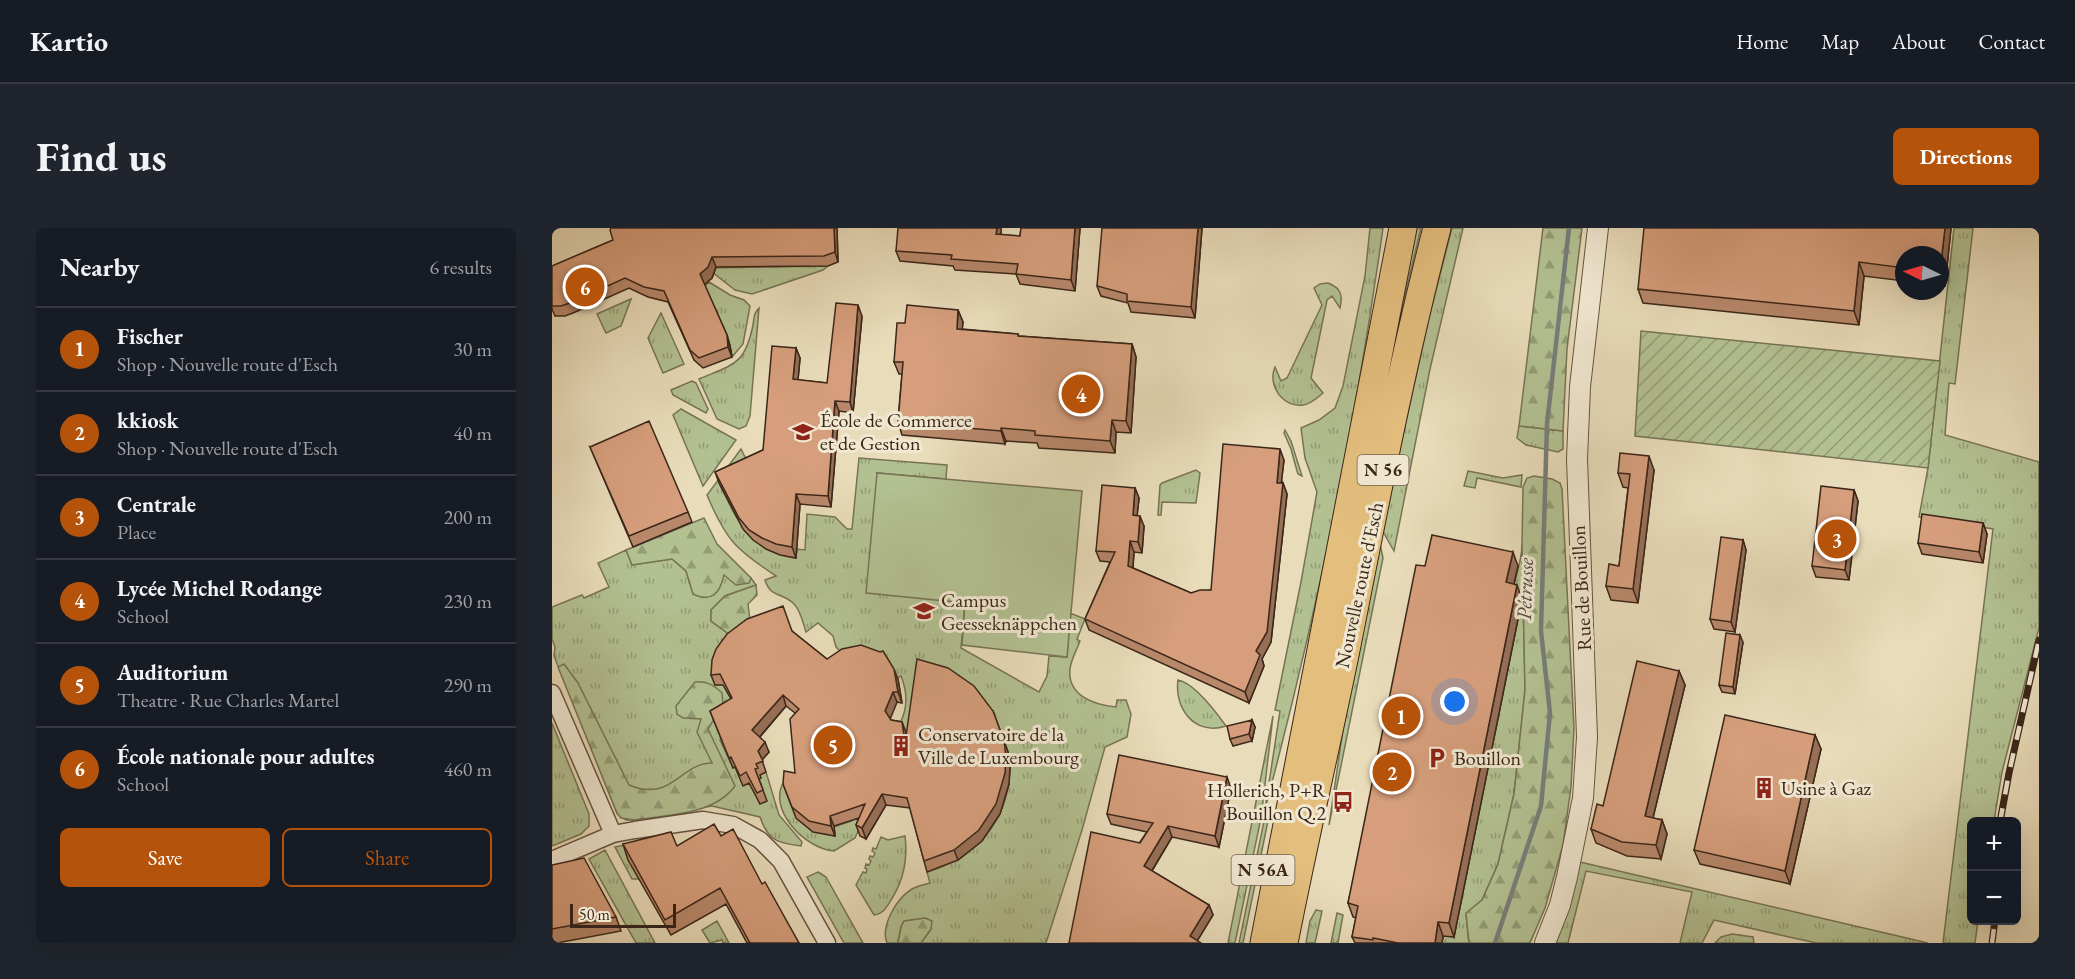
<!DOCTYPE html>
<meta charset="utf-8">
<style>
:root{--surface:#171b24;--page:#20242c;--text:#f1f3f6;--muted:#9ea1a6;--line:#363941;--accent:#b45309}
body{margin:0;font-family:"EB Garamond",serif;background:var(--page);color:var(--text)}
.controls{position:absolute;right:18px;bottom:18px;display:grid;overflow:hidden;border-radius:9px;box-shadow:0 6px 24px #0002}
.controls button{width:54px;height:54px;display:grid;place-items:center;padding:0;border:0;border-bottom:2px solid var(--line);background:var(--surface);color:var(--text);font:30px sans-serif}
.compass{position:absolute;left:1343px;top:18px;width:54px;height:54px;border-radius:50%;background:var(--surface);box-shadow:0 6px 24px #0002;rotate:275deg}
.scale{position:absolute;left:18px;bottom:15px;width:106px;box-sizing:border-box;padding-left:6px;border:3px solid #3b2619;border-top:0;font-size:16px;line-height:21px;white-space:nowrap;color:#3b2619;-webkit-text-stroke:4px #f1e8d2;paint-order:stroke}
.you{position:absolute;left:903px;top:474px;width:21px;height:21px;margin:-15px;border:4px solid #fff;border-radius:50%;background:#1a73e8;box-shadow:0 0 0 9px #1a73e833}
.badge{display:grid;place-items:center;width:39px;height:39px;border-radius:50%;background:var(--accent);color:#fff;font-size:20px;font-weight:700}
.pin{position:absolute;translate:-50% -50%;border:3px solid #fff;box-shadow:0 2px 6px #0006}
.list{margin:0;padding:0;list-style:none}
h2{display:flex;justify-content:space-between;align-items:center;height:78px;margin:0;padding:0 24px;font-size:26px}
h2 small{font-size:20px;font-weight:400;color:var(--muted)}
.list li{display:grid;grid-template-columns:39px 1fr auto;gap:18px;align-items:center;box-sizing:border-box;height:84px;padding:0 24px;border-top:2px solid var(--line)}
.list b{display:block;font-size:22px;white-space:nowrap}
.list p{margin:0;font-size:20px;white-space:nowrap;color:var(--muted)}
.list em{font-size:20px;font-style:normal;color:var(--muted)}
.actions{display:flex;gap:12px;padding:18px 24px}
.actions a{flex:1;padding:14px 0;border:2px solid var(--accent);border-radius:9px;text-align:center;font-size:21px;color:var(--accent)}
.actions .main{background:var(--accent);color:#fff}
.map{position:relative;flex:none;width:1487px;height:715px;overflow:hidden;border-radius:9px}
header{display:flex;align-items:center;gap:36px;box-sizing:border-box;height:84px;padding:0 30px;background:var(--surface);border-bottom:2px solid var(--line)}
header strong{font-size:28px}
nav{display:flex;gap:33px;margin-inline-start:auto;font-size:21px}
.intro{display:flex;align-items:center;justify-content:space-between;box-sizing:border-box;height:144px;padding:0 36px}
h1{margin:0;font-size:42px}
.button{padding:15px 27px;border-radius:9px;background:var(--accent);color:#fff;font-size:21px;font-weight:700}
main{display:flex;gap:36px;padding:0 36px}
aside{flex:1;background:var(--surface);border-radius:9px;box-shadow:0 6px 24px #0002}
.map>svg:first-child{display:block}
</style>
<header>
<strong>Kartio</strong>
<nav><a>Home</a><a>Map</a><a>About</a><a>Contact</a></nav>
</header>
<div class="intro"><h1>Find us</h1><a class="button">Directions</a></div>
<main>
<aside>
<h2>Nearby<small>6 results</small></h2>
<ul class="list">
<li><span class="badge">1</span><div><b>Fischer</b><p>Shop · Nouvelle route d'Esch</p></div><em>30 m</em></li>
<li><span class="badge">2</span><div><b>kkiosk</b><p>Shop · Nouvelle route d'Esch</p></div><em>40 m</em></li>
<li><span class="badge">3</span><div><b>Centrale</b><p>Place</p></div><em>200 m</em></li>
<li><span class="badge">4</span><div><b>Lycée Michel Rodange</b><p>School</p></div><em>230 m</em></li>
<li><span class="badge">5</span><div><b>Auditorium</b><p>Theatre · Rue Charles Martel</p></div><em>290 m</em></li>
<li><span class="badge">6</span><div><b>École nationale pour adultes</b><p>School</p></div><em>460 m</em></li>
</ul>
<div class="actions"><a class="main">Save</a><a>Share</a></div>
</aside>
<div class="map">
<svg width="1487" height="715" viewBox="0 0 1487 715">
<defs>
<pattern id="grass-tufts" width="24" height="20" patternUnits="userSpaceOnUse" patternTransform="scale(1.5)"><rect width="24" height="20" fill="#b3c192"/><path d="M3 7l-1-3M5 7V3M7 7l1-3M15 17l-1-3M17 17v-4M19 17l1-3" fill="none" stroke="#939d76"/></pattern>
<pattern id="forest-firs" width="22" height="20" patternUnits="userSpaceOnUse" patternTransform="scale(1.5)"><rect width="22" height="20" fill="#b3c192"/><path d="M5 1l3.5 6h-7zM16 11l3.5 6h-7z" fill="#939d76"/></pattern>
<pattern id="garden-furrows" width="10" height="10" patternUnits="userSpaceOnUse" patternTransform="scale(1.5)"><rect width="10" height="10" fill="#b3c192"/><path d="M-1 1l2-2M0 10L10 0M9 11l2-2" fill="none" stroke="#939d76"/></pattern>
</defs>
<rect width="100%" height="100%" fill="#e9dcba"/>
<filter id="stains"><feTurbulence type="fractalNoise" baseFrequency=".00333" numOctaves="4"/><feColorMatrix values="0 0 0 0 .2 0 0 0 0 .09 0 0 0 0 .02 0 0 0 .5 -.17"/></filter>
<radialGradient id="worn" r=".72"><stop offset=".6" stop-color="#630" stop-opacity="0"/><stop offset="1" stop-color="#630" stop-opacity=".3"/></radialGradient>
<path fill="url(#grass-tufts)" stroke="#777456" stroke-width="1.5" d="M818,0H831C804,195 764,390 713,581L728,483L723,482L749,354L765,264L753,230L749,200L767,192L783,180L791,158L813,48Z
M861,0H869L841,117Z
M900,0H911L878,141L842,323L830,302L877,90Z
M1402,0H1421L1403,156L1397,155L1393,207L1487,234V400L1450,544L1442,593L1420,594V692L1426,693L1423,715H1391L1441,301L1367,289L1376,240Z
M276,38L271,42L200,66L183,62L155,40Z
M157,54L178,67L192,72L198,78L191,116L180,129L178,117L152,59Z
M776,55C789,60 791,67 788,80L780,68L775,72L759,150L771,165C765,170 759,176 751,177C731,180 715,157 723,139L729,153L735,150L770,77L762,60L768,56Z
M79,71L69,98L54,105L45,86Z
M207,80L198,188L194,198L187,201L165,191L147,151C182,136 193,137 201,97C202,90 202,84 207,80Z
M109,85L132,136L111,145L96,110Z
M140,153L144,155L156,181L154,185L121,167L119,162Z
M129,181L184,212L151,258L121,187Z
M967,198L1011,203V221L1006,224L974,217L965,210Z
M733,202L739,213L750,248L746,246L745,243L739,221L732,205Z
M189,221L195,233L167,255C186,294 197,322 243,330L244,321L253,322L255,286L283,289L295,301H300L307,230L395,237L394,251L325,245L413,375L409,420L487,464L495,448L497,428L515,429L518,385L533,391L525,411L528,413C525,422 519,431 518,441C515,468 543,477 564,479L565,472H574L579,486L575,509L553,519L530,602L494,715H369L379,701L349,699L346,715H335C328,698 345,670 360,661C365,658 372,657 378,655L375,644C452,621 480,547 436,480L355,505L348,495C356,480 355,463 349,448L345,450L288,423L284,419L281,408L266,395L254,404C251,395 249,383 242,376C231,364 219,371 213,352L224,348C183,321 174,312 155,267Z
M644,242L648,245L644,275L610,274L609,287H606L608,257L610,255Z
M916,243L951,250L970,247L969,259L925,250L923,260L912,258Z
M828,316L831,330L777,597L794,481Z
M970,316L973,462L962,566L946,636L930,672L914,686L917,715H890L891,708L902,709L959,368C963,350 970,334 970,316Z
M74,322L80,337L120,331L134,343L141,366L172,347L196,355L199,350L204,357L173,368L159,382V393L178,407L163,457L201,454L182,476L168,512L181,540L183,539L199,558L207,551L208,547L214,544L227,587L250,614L249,618C226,615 216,613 208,589L160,578L82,592H74L65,585L2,428L3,419L0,411V379L30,367L32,370L57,359L46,335Z
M626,452C642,455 664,484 674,498C643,508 622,481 626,452Z
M721,488L709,590L683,715H676Z
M0,495L37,586V598L29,606L0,618Z
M233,552C244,590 241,599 283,608L282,599L299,593L316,581L303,610L282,623C253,621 213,580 233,552Z
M718,583L691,715H687L712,593Z
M119,608L77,632L87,651H80L63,619Z
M353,608C356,632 352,652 339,672C335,679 331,686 322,687L304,657L311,644L314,645L315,641L313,640L314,636L317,637L319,633L317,631L318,628L321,629L323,625L320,623L321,620L324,621L329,609L336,612Z
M53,622L103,715H84L37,631Z
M1028,634L1376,715H1264L1162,692L1150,715H1128L1140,664L1034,643L1016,715H1001Z
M266,644L274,649L311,715H292L255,649Z
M764,682L770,683L763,715H754L758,693Z
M785,685L791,687L786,715H779Z
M165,693L177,715H171L170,712L158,715L150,702Z
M1180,706L1201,709L1202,715H1163L1169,709Z"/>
<path fill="url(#forest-firs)" stroke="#777456" stroke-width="1.5" d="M991,0H1030L1015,121L1011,203L967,198Z
M982,248L1000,251L1008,255L1010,261L1022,500L1019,559L1011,617L993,680L978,715H917L914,685L930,672L946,636L962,566L973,462L970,316L971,259L975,250Z
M152,290L165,316L199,350L197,355L184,357L172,347C168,365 160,375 141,366L134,343L120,331L80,337L74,322Z
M204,357L205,367L196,376L199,402L178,407L159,393V382L173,368Z
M12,436L26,455L77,557C120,575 128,535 160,535L145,504L149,491L131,490L125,486L124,478L143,454C155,453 162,457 170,465L171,476L156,501L183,558C162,587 115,587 82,592L69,590L65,585L6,439Z
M373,690L380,693L379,701L369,715H346L349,699L352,693Z"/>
<path fill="url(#garden-furrows)" stroke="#777456" stroke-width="1.5" d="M1089,103L1388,133L1376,240L1083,208Z"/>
<path fill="#b3c192" stroke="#777456" stroke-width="1.5" d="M325,245L530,263L515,429L410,417L413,375L314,365Z"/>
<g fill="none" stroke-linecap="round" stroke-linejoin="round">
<path stroke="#767e7b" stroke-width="4.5" d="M943,715L989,578L998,485L989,403L995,196L1017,0"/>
<defs>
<path id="minor" d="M0,465L61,606
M0,632L61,606L83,602L151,592L181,597L208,612L229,633L275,715"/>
<path id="tertiary" d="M993,715L1008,677L1015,649L1031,570L1035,509L1025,231L1028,159L1046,0"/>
<path id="trunk" d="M712,715L851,0
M732,715C751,617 774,520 794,422C822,281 849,139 885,0"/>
</defs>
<use href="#minor" stroke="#665441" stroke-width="19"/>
<use href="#tertiary" stroke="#665441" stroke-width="22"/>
<use href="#trunk" stroke="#3b2619" stroke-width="29"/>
<use href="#minor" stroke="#f1e8d2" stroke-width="16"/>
<use href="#tertiary" stroke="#f1e8d2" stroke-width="20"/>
<use href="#trunk" stroke="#e4be7d" stroke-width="27"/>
<defs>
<path id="rail" d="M1448,594L1457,545L1487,412
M1440,715L1443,692"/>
</defs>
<use href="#rail" stroke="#3b2619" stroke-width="7"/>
<use href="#rail" stroke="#f1e8d2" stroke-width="4.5" stroke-dasharray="14" stroke-linecap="butt"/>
</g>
<path fill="#b8886b" stroke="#3b2619" stroke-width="1.5" d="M59,0H285L286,34L276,38L164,39L160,50L152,56L175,107L178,118L180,129L151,140L142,132L116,74L96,69L77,60L21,85L13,88H3L0,81V38L61,12Z
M469,0H528L523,63L468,56L464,46L403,42L401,38L348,33L344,23L449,2V7L468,8Z
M650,0L643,90L579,84L576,75L549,68L545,58Z
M1399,0L1393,58L1388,57V27H1352V53L1312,48L1307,97L1091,75L1086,61Z
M406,82L411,94L410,101L466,106L467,108L580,116L584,129L579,205L564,204L563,225L487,220L485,215L454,213L453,216L350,207L346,194L350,146H347L342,134L353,95Z
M310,88L301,185L287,183L279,279L248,276L244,330L228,327L214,321L201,312L191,301L167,255L163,244L211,222L244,120L248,130L246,152L275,155Z
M38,219L136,284L140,294L81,319Z
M732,232L729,255H731L735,266L719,414L710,431L712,438L697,475L537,402L533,391L558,334L548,333L544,323L583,260L587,270L585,288L592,298L590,325L582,324L581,340L639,365L659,362Z
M1102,242L1086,375L1059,372L1054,358L1067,338L1076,260L1071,259L1066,245Z
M1302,262L1306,273L1297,352L1264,349L1260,338Z
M1431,295L1435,306L1431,335L1370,326L1366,315Z
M1191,312L1194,322L1183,404L1162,401L1158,391Z
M873,338H966L962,356L970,371L902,709L891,708L890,715H803L800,709L804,690L801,689L796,675Z
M240,403L275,431L346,451L350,475L345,474L338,490L339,492L350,494L354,507L441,483L456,524L458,540L457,556L448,586L430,613L406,632L375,644L372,633L358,580L334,577L314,611L308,608L304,597L307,590L282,598L283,608L261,604L244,590L231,556L243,545V485L234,478L208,509L217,524L210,532L214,544L208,547L209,550L207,551L215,573L208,576L197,555L191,558L183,539L181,540L158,483L179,471L171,457H163L159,447Z
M1191,414L1183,466L1170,464L1167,457Z
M1127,443L1133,457L1101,590L1110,592L1115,606L1109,631L1075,628L1044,615L1039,601L1051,578Z
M700,492L703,499L700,513L681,518L678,511Z
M1263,507L1269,521L1238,656L1148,636L1142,622Z
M679,560L667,619L620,609L600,643L657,677L661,687L645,713L517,715L595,604L559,596L555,586Z
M169,608L210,656L247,715H195L174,676L119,707L76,632L71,616L125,618Z
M0,637L64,689L69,703L5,715H0Z"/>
<path fill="#966f57" stroke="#3b2619" stroke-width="1.5" d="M282,0H285V1L286,34L283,24Z
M445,0H449V2L448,17L444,6Z
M523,0H528L523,63L519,52Z
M646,0H650L643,90L639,79Z
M1393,0H1399L1393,58L1388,44Z
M160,29L164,39L160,50L152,57L148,46Z
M1307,34L1312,48L1307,97L1302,83Z
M306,77L310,88L301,185L298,174Z
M406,82L411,94L409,113L405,101Z
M175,107L178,118L180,129L176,119Z
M580,116L584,129L579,205L574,193Z
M244,120L248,130L245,162L241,151Z
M283,173L287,183L279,279L276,268Z
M560,192L564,204L563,225L558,213Z
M449,200L454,213L453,216L449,203Z
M728,221L732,232L728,266L725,255Z
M1097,228L1102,242L1086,375L1081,361Z
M731,255L735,266L719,414L710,431L712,438L697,475L693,464L704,423Z
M583,260L587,270L584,298L581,287Z
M1302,262L1306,273L1297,352L1293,342Z
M244,266L248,276L244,330L240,319Z
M588,288L592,298L590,325L586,314Z
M1431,295L1435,306L1431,335L1427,324Z
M1191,312L1194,322L1183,404L1179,394Z
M578,313L582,324L580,349L576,338Z
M961,324L966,338L959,368L954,354Z
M965,357L970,371L902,709L897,695Z
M1188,407L1191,414L1183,466L1181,459Z
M342,441L346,451L350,475L346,464Z
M1127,443L1133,457L1098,602L1093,588Z
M341,464L345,474L337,494L333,483Z
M231,467L234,478L204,513L200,502Z
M700,492L703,499L700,513L697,506Z
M350,494L354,504L357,526L353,515Z
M1263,507L1269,521L1238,656L1233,643Z
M452,513L456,524L458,540L457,556L448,586L430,613L406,632L402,622Z
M213,514L217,524L209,533L206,523Z
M675,549L679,560L667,619L663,608Z
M330,566L334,577L314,611L310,600Z
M278,588L282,598L283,608L279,598Z
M1110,592L1115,606L1109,631L1104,617Z
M616,598L620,609L596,649L592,638Z
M657,677L661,687L644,715L638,708Z
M886,694L891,708L890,715H883Z"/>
<path fill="#d69e7c" stroke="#3b2619" stroke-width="1.5" d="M59,0H282L283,24L272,28L160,29L156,39L148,46L175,107L176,119L147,130L138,122L112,63L92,59L73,50L18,75L9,78H0V38L61,12L58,2Z
M346,0H445L444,6L468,8L469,0H523L519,52L464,46L466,36L399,31L400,27L344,23Z
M550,0H646L639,79L575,73V66L545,58Z
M1092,0H1393L1388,44V27H1352V40L1307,34L1302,83L1086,61Z
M284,75L306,77L298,174L283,173L276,268L244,266L240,319L224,316L210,310L197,302L187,290L163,244L211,222L220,118L244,120L241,151L275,155Z
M355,77L406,82L405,101L466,106V108L580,116L574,193L560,192L558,213L483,207V203L449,200V203L346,194L351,134H342L345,95H353Z
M97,193L136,284L77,308L38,219Z
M671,216L728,221L725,255H731L715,404L704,423L708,427L693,464L533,391L563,324L544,323L550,257L583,260L581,287L588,288L586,314L578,313L576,338L639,365L648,362H659Z
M1068,225L1097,228L1081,361L1054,358L1057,336L1067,338L1078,246L1066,245Z
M1269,258L1302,262L1293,342L1260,338Z
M1370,286L1431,295L1427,324L1366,315Z
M880,307L961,324L954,354L965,357L897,695L886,694L883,715H846L821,710V712L800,709L806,678L796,675L864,337L873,338Z
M1169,309L1191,312L1179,394L1158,391Z
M231,378L240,403L275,431L290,421L309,417L328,424L331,423L342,441L346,464H341L333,483L339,492L350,494L353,515L365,431L396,440L422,458L441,483L452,513L454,529L453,545L444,576L427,602L402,622L372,633L355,570L330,566L310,600L304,597L313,576L278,588L279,598L257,593L240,579L231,556L232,543L243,545L238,491L247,481L231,467L200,502L213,514L206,523L211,533L204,536L206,540L203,541L211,562L205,565L194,544L188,548L179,529L177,530L158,483L180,470L168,446L159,447L160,432L164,421L175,406L195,391Z
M1174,405L1188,407L1181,459L1167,457Z
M1085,433L1127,443L1093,588L1110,592L1104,617L1070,614L1039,601L1045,576L1051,578Z
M1173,487L1263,507L1233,643L1142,622Z
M700,492L697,506L678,511L675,498Z
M567,527L675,549L663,608L616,598L592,638L657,677L638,708L649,715H517L539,604L588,615L601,595L555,586Z
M162,596L169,608L181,601L210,656L213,654L247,715H198L168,660L113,692L71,616L119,604L125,618Z
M32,630L64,689L0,701V637Z"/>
<defs>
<symbol id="school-bare" viewBox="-9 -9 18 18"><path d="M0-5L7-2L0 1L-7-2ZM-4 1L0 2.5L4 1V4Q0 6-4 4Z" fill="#8f2418" stroke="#f1e8d2" stroke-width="2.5" paint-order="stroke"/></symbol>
<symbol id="building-bare" viewBox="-9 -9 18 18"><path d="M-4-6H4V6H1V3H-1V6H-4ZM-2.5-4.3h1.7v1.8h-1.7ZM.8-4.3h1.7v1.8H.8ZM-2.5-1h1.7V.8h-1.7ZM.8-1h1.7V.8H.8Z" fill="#8f2418" stroke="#f1e8d2" stroke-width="2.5" paint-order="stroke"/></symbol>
<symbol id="parking-bare" viewBox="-9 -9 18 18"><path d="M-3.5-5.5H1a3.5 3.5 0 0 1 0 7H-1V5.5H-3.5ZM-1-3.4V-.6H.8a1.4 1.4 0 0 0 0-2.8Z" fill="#8f2418" stroke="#f1e8d2" stroke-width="2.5" paint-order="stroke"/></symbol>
<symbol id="bus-bare" viewBox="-9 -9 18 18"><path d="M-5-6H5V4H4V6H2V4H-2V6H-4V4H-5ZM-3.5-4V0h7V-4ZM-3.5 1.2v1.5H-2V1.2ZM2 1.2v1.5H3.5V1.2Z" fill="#8f2418" stroke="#f1e8d2" stroke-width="2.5" paint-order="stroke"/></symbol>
</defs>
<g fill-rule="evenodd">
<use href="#school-bare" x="236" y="189" width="30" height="30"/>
<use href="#school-bare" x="357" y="368" width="30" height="30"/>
<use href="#building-bare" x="334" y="503" width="30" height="30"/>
<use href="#parking-bare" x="870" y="515" width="30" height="30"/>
<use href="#building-bare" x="1197" y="545" width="30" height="30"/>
<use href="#bus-bare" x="776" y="559" width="30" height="30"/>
</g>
<g text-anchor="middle" stroke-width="6" stroke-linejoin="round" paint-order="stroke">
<g fill="#f1e8d2" stroke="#726050" stroke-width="1.5">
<rect x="805.5" y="227" width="51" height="30" rx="4.5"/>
<rect x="679.5" y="627" width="63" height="30" rx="4.5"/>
</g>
<g font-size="18" font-weight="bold" fill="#3b2619">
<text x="831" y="248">N 56</text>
<text x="711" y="648">N 56A</text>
</g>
<g font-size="20" fill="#3b2619" stroke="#f1e8d2" text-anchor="start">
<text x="268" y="199">École de Commerce<tspan x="268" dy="23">et de Gestion</tspan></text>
<text x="389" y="379">Campus<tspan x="389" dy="23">Geesseknäppchen</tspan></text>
<text x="366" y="513">Conservatoire de la<tspan x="366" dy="23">Ville de Luxembourg</tspan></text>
<text x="902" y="537">Bouillon</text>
<text x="1229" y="567">Usine à Gaz</text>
<text x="774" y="569" text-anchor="end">Hollerich, P+R<tspan x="774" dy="23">Bouillon Q.2</tspan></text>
</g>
<g font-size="20" fill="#3b2619" stroke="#f1e8d2">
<text transform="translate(807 357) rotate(-78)" y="7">Nouvelle route d'Esch</text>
<text transform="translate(1029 360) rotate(-93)" y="7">Rue de Bouillon</text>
</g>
<g font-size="21" font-style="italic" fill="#544a42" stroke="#f1e8d2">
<text transform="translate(973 361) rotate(-88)" y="7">Pétrusse</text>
</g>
</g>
<rect width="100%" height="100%" filter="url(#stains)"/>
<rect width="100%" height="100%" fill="url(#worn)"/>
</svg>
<div class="controls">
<button>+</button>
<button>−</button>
</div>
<svg class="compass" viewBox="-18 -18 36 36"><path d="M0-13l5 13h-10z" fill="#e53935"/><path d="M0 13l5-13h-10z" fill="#9ea1a6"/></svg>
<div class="scale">50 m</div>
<div class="you"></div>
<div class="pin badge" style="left:849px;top:488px">1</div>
<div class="pin badge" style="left:840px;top:544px">2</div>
<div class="pin badge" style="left:1285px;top:311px">3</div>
<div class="pin badge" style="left:529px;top:166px">4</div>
<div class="pin badge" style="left:281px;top:517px">5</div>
<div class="pin badge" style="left:33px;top:59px">6</div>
</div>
</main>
